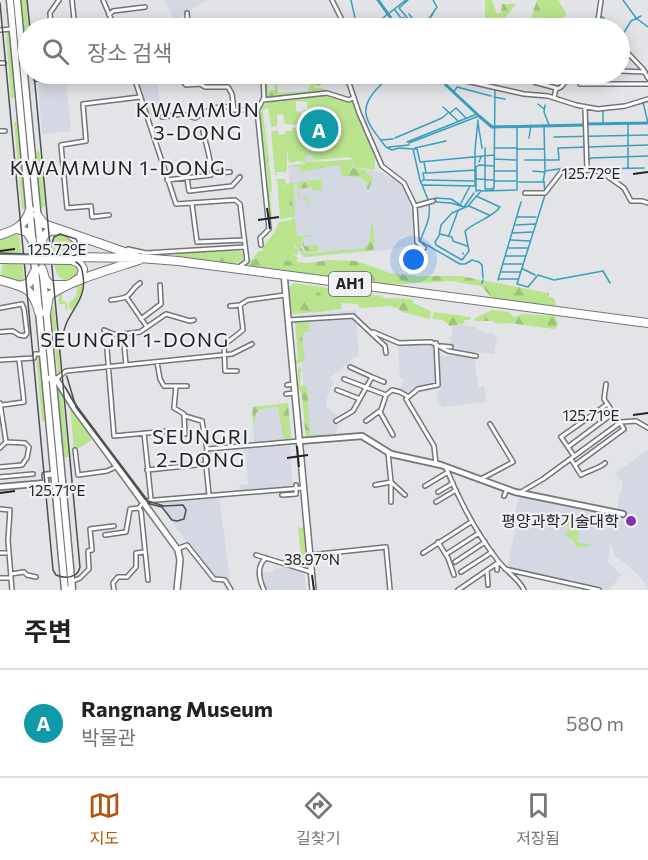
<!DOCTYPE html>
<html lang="ko">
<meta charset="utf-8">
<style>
:root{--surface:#fff;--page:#f2f2f2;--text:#222;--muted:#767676;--line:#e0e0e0;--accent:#b45309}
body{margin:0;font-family:Commissioner,"Noto Sans KR",sans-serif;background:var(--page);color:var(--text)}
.you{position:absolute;left:414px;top:260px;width:21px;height:21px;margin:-15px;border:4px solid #fff;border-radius:50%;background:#1a73e8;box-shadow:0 0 0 9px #1a73e833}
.badge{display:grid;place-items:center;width:39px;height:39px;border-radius:50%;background:var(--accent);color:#fff;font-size:20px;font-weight:700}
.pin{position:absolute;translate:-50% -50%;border:3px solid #fff;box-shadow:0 2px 6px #0006}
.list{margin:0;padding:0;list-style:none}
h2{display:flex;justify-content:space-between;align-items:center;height:78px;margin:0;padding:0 24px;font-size:26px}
h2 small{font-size:20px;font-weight:400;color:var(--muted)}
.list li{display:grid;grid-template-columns:39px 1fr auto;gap:18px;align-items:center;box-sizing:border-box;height:108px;padding:0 24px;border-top:2px solid var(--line)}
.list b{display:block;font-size:22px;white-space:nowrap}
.list p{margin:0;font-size:20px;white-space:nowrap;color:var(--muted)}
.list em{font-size:20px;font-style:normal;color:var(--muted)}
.icon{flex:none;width:33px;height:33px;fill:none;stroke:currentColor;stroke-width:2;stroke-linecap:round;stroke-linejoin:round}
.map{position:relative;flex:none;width:648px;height:590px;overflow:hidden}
.search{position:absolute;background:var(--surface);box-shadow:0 3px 15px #0003;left:18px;right:18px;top:18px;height:66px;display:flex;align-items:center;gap:15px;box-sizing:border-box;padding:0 21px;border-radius:33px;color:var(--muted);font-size:22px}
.sheet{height:186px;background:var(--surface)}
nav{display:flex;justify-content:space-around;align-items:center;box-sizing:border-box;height:84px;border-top:2px solid var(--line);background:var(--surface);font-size:16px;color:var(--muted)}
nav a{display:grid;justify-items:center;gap:3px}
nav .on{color:var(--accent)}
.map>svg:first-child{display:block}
</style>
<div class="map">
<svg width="648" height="590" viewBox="0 0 648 590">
<defs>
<pattern id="forest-firs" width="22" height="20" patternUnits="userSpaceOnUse" patternTransform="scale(1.5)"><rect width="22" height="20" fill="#b9e48d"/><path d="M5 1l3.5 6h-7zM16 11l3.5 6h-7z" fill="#9fc37a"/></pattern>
</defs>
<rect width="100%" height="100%" fill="#e2e4e7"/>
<path fill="#d3d8e2" d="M164,0H207L175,20Z
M66,79L71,131L42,134L38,81Z
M157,79L161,111H166L167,115L148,119L137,81Z
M312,155L313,163L353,159L354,167L376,171L402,182L413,213V244L387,250L304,257L303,255H301L300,250H297L296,245H294L288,165L306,163L305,156Z
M357,310L356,319L359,356L353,358L330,378L333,381L326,401L327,407L340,418L335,421L338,425L335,436H309L296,316Z
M459,325L474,327L488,334L492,333L497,337L494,354L449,349L453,326Z
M431,343L433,344L437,384L402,393L400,390L404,380L400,378L398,346Z
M460,355L473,356L475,360L478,387L484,386L486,402L442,407L437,399V391L441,390L438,357Z
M288,404L292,440L254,443L252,407Z
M290,443L293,490L238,493L240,485L248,484L246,452L243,451L242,447Z
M648,449V587L633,570L614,555L611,542L608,562L621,575L609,590L507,568L517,522L513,521L519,496L526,498L527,496L615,515L623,482L615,474Z
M219,496L230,579L219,580L212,575L161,508L162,502Z
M281,564L296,569L304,568L306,590H263L261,572H273L274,569L282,568Z"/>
<path fill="#b9e48d" d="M13,0H14L49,369L48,368Z
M21,0H26L29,28L28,64L27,62Z
M8,32L10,34L16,98H11L6,34Z
M328,95L354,103L375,155V170L354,167L353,159L349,157L313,160L312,155L305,156L306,163L298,161L289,163L287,148V170L285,172H276L277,175H275L271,131H278L279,135L285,134V131H292V128L311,127L312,143L308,144V148H311L312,151H320L318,133H329C333,128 331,123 329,117L312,116L310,118L311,124L305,125L303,111L308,109L307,102L296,101V111L301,112L303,125L285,124L283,114L277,115V126L271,127L268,108H264L272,191L270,192L272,216L270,218L266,164L268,169L267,186L269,185V176L264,108L280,98L282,100Z
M16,121L19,123L27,209H22L14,123Z
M37,150L40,152L45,207L40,208L35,153Z
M277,179L284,186L288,187L291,215L280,217V219Z
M291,221L294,246L299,251L297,255L292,253L298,258L296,262L258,256L248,266L246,265L259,251H263L262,248L274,233L279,222Z
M12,232L19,236L24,278L19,284L0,278L3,263L0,254V237Z
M60,234L78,242L76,253L68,254V262L76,264L81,273L69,282C64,280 59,278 57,273C53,265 52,245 55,237Z
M83,282L82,294L73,310L69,309V303L76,296L77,287L67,289L62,295V300L67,303L68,309L66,311L65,304H59L58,293L60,291Z
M294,283L382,296L384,297H377L374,305L377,307L360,308L358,304L341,303L342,309L312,313L315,311L314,292L309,298L294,297L308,313L291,314L289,287Z
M54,306L61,373L58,376L50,307Z
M39,356L41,358L46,421H42L36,358Z
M57,384L62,391L69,457H64Z
M70,406L92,440L77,449H74Z
M567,514L574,515L571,516L569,526L578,528L579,517H582L577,542L593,545L577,548L572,539L564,536L569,529L565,521Z
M305,527L308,568L306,569L283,562V559L290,560L291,563L302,565L298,528Z"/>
<path fill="url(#forest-firs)" d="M485,0H492L497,14L501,12L502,4H516L505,18L508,28H488L491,27L485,19Z
M537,0H558L567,15L564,16L562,28H524L529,24Z
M265,74H267L268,91L275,90L274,74H276L278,93L307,91L312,82L321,83V85L314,86V88H321L333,92L266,98Z
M280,98L278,104L274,107L269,105L263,111L270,182L267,187L268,177L266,164V177L259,111L266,103Z
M352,160L353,168L366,170L367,175L373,177L369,189H367L366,182L361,177L342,176L339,165L301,172L300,167L289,166L306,164V162Z
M277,179H284L287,184L294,182L295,217L280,219L279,217L291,215L288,187L276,181Z
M321,179L322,190L313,191L312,187L298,189L300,198L308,197L309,210L306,199L298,198L297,182Z
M295,219L297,236L310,235V223L311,236L303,237L304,246L318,245V252H306L301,241V248L305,254L364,248C374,241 368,231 372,222L375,243L373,250L304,257L293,242L291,221L279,222Z
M225,250C231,252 238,249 244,253L243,259L235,265L178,258L175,253C192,252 209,253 225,250Z
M258,256L305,263L331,260L356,261L390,273L418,276H460L549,293L548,296L555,299L556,306L551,307L492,298L481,286L451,281L389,285L248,266Z
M316,290L321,294L315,311L308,313L303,310H295L291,306V300L293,297L309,298Z
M372,295C381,300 401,297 413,300V303L431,311L430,319L402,312L397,308L388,306L377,307L373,305L370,297Z
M492,310L509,312L513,317L522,314L555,316L558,323L556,328L554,329L510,323L498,324L492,321H476L473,319Z
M434,312L471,317L470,320H465L463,324L450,326L443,320L432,319Z
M309,319V329L312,330L304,332L302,336L305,361L296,364L295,360L298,359L295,321Z
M298,365L301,370L300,386H307L310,435L320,434L321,438L306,439L302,396L298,386Z
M288,403L291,438H283L278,406L260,410L256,413L255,422H253L252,407Z"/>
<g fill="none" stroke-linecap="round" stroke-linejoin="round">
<path stroke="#3a9fbd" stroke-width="1.5" d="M351,0L355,18L363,28
M408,0L399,8L416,28L428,20L437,7L433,0
M623,0L636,18L648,27
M395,10L401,18
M409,14L418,26
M600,16L604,18L603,27L606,28
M395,23L404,17
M370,28L406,0
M426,28L423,26L433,14
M620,34H623L631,21L641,16
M385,74V81C355,108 364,119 386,147L392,150L399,148L413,149L420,180L429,202
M482,74L489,76L492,74
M511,74L532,81
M470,84L480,86
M485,87L493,89
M453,93L457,87L491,96
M514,93L541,97
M494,97L505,99
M548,97L584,108
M643,102L648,123
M538,104L544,109
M545,105L544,112L549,125
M443,107L458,121
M587,110H606
M603,110V124
M450,113L456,108L466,118
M478,123L482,148
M628,124V168
M544,125L545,171
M554,137L648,135
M395,138L442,118L449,112
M529,138L531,125
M381,140L393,139
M407,142L477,114
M409,143L479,116
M389,147L409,145
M415,148L446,141
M485,148V189H492L493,188
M494,148H516
M414,149H417L420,162L494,155
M517,149H544
M494,159L516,160
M525,160H559L558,148L648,145
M588,161L591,158L648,156
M479,162L481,157
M594,169L644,168
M495,171H517
M533,171L544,172
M427,173L476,170
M477,179L493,180
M425,180L474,181
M422,181L424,179L423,173H426L424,162
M495,181H516
M544,181L545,195L517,284L528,287L538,275L554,280L603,271L610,283
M519,182H543L545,171L565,168L579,169
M423,185L475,186V150L478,120
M480,190L476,191V167L479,165L493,166
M492,191L494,188L495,89
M476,196L500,207C492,218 476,221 465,231L469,251L462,260L436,245L435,242L439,236L441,225L452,213L468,206L481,191L517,190V126
M461,203L470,186
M429,204C431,219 425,228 420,241L460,264H465L472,260L479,262L482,265L483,278
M462,206L451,199L435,198L436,202L451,203L464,207L474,193
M469,206L489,215
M517,217H536
M516,225L535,224
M513,233L532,232
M440,234L452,237L453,241L467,246
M449,235L458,211
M511,240L530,241
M508,248H527
M463,253V254
M506,256H525
M503,264H522
M523,269L535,275
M501,272H520
M499,279H518
M498,280L521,202
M482,283L483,280"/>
<path stroke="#3a9fbd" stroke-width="3" d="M378,0L398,28
M441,76L446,85L478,115
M479,116L492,127L584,125
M586,124L648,123"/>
<defs>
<path id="minor" d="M72,0L75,28
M103,0L115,28
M332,0L346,28
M601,0L598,21L603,28
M187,13L188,28
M109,15L113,11L145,7
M575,25H599
M51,28L50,13L59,0
M0,30L13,29
M620,36L622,37V47L643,69L648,78
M0,63H4
M620,71L645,72
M36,74V79L107,74
M133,74L176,204L235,200L240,204L247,261L239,267
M176,74L186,85L200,84L205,87H228L232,94L234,110H257
M346,74L359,113L382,166L404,183L415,206L433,201
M435,74L524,94L548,96L576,105L598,109L625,106L648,99
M534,82L556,88L554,98
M580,84H648
M557,89L561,87L572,74
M263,100L327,93L349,100L354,97
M585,107L587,170
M162,117L182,114L195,118L213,108L233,106
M0,131H5
M211,173L230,172
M187,178L189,191L232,186L240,177
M167,180L211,175C212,160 206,146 203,131
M525,193H545L562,171L593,170L603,173L624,188L631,201H642L648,203
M192,204L197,242L244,240
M415,206L417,242L424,248
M109,215L92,217L91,206L67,208L61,145L86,141L83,104L140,97
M261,245L260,238L269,229L257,110L264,98L263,74
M128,249L146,253L245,247
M127,298L147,327
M111,300C136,297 125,294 140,283
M230,306L240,305L248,300L285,295
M0,308L22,304L24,309L27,333L25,336L19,335L13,331L0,332
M141,319L161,304L160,285
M289,320L353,316L385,346L386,353
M104,330L113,334H123L126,365
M373,332L399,343L431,342L448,351L476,356
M123,334L140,332L166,314L190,321L194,320
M436,343L438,385L418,389L406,399L434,446L436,464
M441,346L451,347
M107,349L114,436L169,431
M0,360L34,358L35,354H42
M157,362L160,379L164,386H187
M237,371H225L224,345L243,330L240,305
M372,377L384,382
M56,379L66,371L232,354L252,344
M344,379L386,395L392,390L400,392L407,396
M287,385L293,384
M176,386L174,408L184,414L185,434
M337,390L360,399
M286,394L294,393
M0,403L6,442L25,443L29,447L27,458L22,465L0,467
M2,405L24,402L19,359
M380,412L393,435
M185,416L202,421L207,449
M336,421L353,411L372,377L350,367
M366,421L381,410L386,395
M144,433L151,499
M568,447L612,414
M0,448L6,442
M75,450L78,475L107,471L116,467
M574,456L561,437L606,405
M571,459L581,475C589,470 599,469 605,463
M575,465L624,429L604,399L606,384
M446,468C460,502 476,533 499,562C507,572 519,579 524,590
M147,470L206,464
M0,477L33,474
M481,479L513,462L490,424
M391,482L405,495
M375,485L391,482L388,453
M425,486L448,472
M438,492L453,483
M521,492L543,479L621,422L636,421L648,428
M209,495L205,455L207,449L299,441
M282,495L296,494V485
M504,496L507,489
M391,502V482
M436,502L456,490
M139,508L141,511L148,580
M0,509L10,510L8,540L12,590
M105,535L126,532L130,509L139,508L144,501L303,488
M438,542L448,558L454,575
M177,549L187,545L214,579L225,580L231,590
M0,553H6
M423,553L471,522
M448,553L479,533
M256,555L311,572
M310,555L386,547L390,590
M455,562L485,542
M505,569L599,590
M487,570L488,585
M497,570V564
M461,572L492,552
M11,574L24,572L27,575L36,577
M0,578H11
M71,582L80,578L89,569L88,551L92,550L90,529L114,526
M114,590L113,583L118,577H127L136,567V553L145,552
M264,590C259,579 256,566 266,558
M458,590L499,562"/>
<path id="tertiary" d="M299,441L362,436L391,454L441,465L515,492L623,514
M0,487L46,483L45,475L55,474"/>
<path id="secondary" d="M284,274L313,590
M45,378L56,379L75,409L178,550L180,560L177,590"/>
<path id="primary" d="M10,0L65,590L72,589L43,275
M17,0L42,262"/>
<path id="trunk" d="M37,215L44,224L136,256
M17,229L27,232L32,240
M0,235C15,230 24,227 30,210
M40,247C42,237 47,228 58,231
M72,257L140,258L178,261L648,323
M72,257L79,253C82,245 80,240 72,236
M72,260L79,263L83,269L81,277L75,281
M42,269L45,279L50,285H66
M0,280C23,287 32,286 39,312
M19,286L29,283L35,271
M46,313L49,296C67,281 115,268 139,260"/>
</defs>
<use href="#minor" stroke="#737578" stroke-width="6"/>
<use href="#tertiary" stroke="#737578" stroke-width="8"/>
<use href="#secondary" stroke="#737578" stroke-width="8"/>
<use href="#primary" stroke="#737578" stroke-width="9"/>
<use href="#trunk" stroke="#737578" stroke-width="10"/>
<use href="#minor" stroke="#fff" stroke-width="3"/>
<use href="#tertiary" stroke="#fff" stroke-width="4.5"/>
<use href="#secondary" stroke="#fff" stroke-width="5"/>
<use href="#primary" stroke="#fff" stroke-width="6"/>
<use href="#trunk" stroke="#fff" stroke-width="8"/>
<path stroke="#505052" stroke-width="1.5" d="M27,0L30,28
M0,3L53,570L56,575C65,579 78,578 80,567L34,74
M0,253L73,256L78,254L80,248L76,239L60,234L54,237L51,247
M0,260L74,261C81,264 82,268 83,276C88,303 62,315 63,340
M65,387L74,403L75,404L148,501L164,506L183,505L186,510L184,519L177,521L172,520L162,507L150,504L146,500L76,407C73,397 70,387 67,377V376"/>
<defs>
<path id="trunk-bridge" d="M0,259L72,260"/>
</defs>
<use href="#trunk-bridge" stroke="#737578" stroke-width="10" stroke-linecap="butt"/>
<use href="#trunk-bridge" stroke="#fff" stroke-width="8"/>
</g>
<path fill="none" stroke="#242425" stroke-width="2" d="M633,174L648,172M267,208L270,229M258,220L279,217M0,251L15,249M633,415L648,413M297,446L299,467M287,458L308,455M0,493L15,491M312,575L314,590"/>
<circle fill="#8434a3" stroke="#eff1f5" stroke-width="2" cx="631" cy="521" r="6"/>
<g text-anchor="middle" stroke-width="4.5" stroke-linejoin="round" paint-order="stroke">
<rect fill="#eff1f5" stroke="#616263" stroke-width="1.5" x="329" y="272" width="42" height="24" rx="4.5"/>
<g font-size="15" font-weight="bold" fill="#242425">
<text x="350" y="289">AH1</text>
</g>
<g font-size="16" fill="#242425" stroke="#eff1f5" text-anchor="end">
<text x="619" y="527">평양과학기술대학</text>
</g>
<g font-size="20" letter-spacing="1.5" fill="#242425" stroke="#eff1f5">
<text x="198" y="117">KWAMMUN<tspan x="198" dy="23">3-DONG</tspan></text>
<text x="118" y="175">KWAMMUN 1-DONG</text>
<text x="135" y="347">SEUNGRI 1-DONG</text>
<text x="201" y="444">SEUNGRI<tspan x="201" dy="23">2-DONG</tspan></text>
</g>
</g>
<g font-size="15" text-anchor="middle" fill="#242425" stroke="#eff1f5" stroke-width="4.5" stroke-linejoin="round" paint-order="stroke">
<text x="591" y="179">125.72°E</text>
<text x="57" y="255">125.72°E</text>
<text x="591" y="421">125.71°E</text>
<text x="57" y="496">125.71°E</text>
<text x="312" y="565">38.97°N</text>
</g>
</svg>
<div class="you"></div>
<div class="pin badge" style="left:319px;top:129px;background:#0f9aa8">A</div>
<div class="search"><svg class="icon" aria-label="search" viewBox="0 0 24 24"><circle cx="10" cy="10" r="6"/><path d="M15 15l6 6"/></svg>장소 검색</div>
</div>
<section class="sheet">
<h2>주변<small></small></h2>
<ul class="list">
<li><span class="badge" style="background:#0f9aa8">A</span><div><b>Rangnang Museum</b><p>박물관</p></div><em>580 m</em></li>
</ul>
</section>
<nav>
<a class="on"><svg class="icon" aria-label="map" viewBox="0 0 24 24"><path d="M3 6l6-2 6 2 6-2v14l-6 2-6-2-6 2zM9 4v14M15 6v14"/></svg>지도</a>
<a><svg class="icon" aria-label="directions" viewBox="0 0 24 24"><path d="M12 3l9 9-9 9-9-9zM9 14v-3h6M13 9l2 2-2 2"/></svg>길찾기</a>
<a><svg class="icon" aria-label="saved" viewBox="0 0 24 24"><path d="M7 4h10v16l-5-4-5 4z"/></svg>저장됨</a>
</nav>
